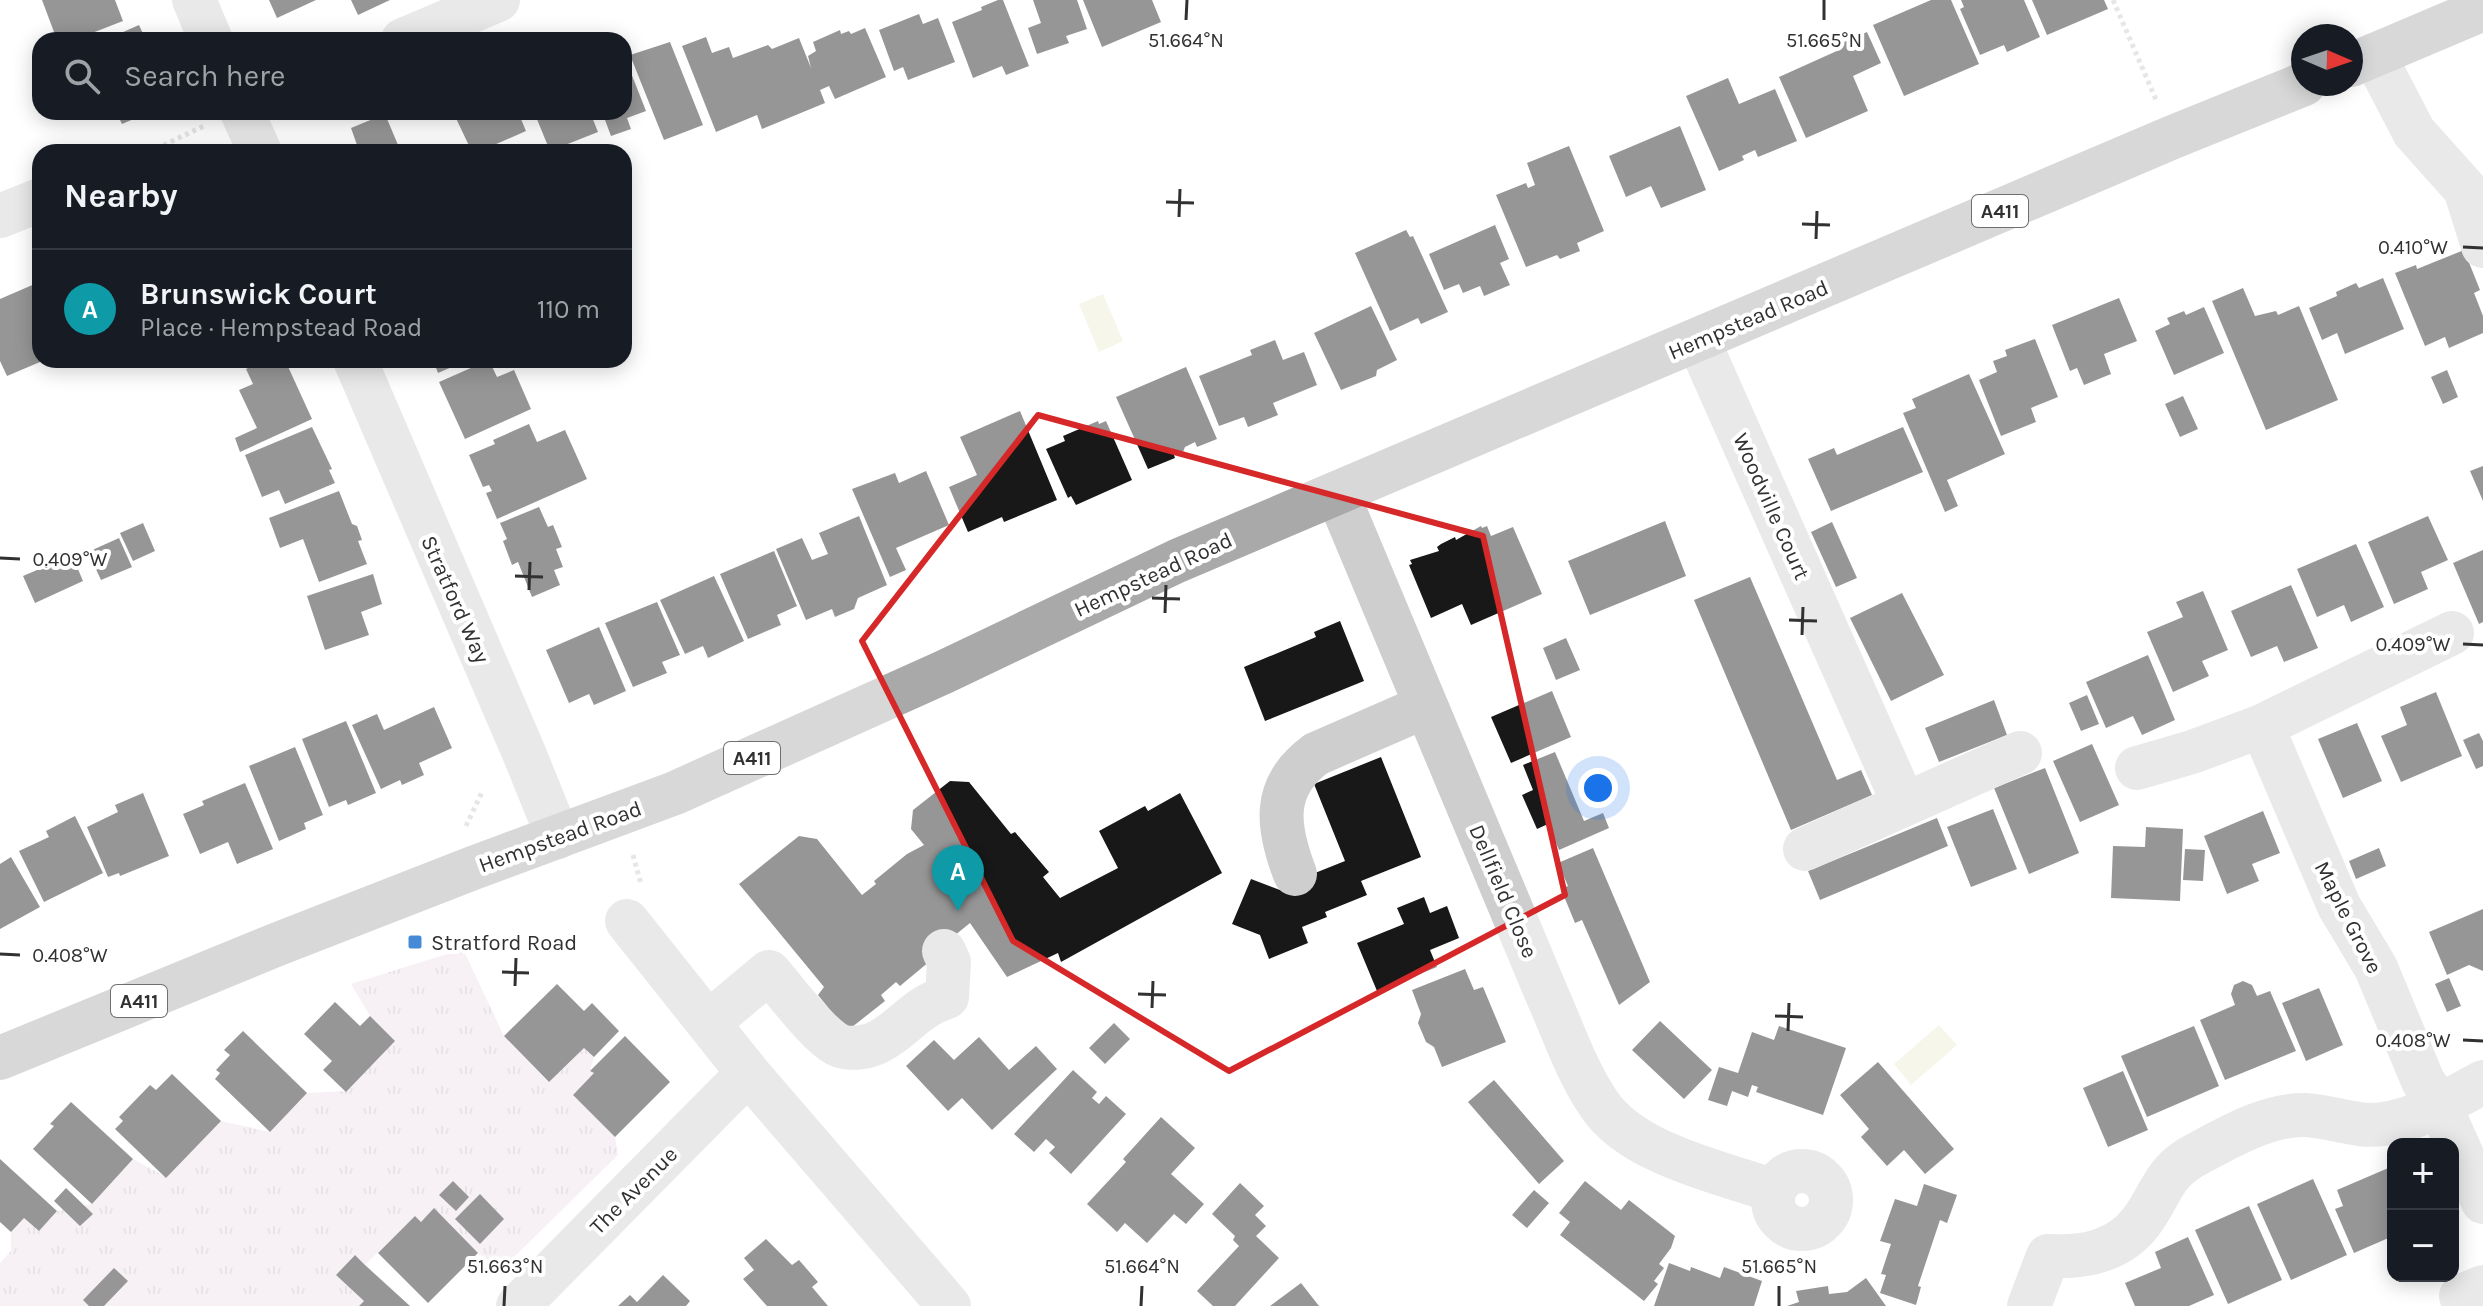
<!DOCTYPE html>
<meta charset="utf-8">
<style>
:root{--surface:#171b24;--page:#242831;--text:#f1f3f6;--muted:#9ea1a6;--line:#363941;--accent:#4689d6}
body{margin:0;font-family:Karla,sans-serif;background:var(--page);color:var(--text)}
.controls{position:absolute;right:24px;bottom:24px;display:grid;overflow:hidden;border-radius:16px;box-shadow:0 4px 20px #0003}
.controls button{width:72px;height:72px;display:grid;place-items:center;padding:0;border:0;border-bottom:2px solid var(--line);background:var(--surface);color:var(--text);font:40px sans-serif}
.compass{position:absolute;left:2291px;top:24px;width:72px;height:72px;border-radius:50%;background:var(--surface);box-shadow:0 4px 20px #0003;rotate:92deg}
.you{position:absolute;left:1598px;top:788px;width:28px;height:28px;margin:-20px;border:6px solid #fff;border-radius:50%;background:#1a73e8;box-shadow:0 0 0 12px #1a73e833}
.badge{display:grid;place-items:center;width:52px;height:52px;border-radius:50%;background:var(--accent);color:#fff;font-size:26px;font-weight:700}
.pin{position:absolute;translate:-50% -66px;filter:drop-shadow(0 2px 4px #0008)}
.pin::after{content:'';position:absolute;top:42px;width:28px;height:24px;background:inherit;clip-path:polygon(0 0,100% 0,50% 100%)}
.list{margin:0;padding:0;list-style:none}
h2{display:flex;justify-content:space-between;align-items:center;height:104px;margin:0;padding:0 32px;font-size:34px}
h2 small{font-size:26px;font-weight:400;color:var(--muted)}
.list li{display:grid;grid-template-columns:52px 1fr auto;gap:24px;align-items:center;box-sizing:border-box;height:120px;padding:0 32px;border-top:2px solid var(--line)}
.list b{display:block;font-size:30px;white-space:nowrap}
.list p{margin:0;font-size:26px;white-space:nowrap;color:var(--muted)}
.list em{font-size:26px;font-style:normal;color:var(--muted)}
.icon{flex:none;width:44px;height:44px;fill:none;stroke:currentColor;stroke-width:2;stroke-linecap:round;stroke-linejoin:round}
.map{position:relative;flex:none;width:2483px;height:1306px;overflow:hidden}
.search{position:absolute;background:var(--surface);box-shadow:0 4px 20px #0003;left:32px;top:32px;width:600px;height:88px;display:flex;align-items:center;gap:20px;box-sizing:border-box;padding:0 28px;border-radius:24px;color:var(--muted);font-size:30px}
.panel{position:absolute;background:var(--surface);box-shadow:0 4px 20px #0003;left:32px;top:144px;width:600px;height:224px;border-radius:24px}
.map>svg:first-child{display:block}
</style>
<div class="map">
<svg width="2483" height="1306" viewBox="0 0 2483 1306">
<defs>
<pattern id="grass-tufts" width="24" height="20" patternUnits="userSpaceOnUse" patternTransform="scale(2)"><rect width="24" height="20" fill="#ede1ec"/><path d="M3 7l-1-3M5 7V3M7 7l1-3M15 17l-1-3M17 17v-4M19 17l1-3" fill="none" stroke="#ccc2cb"/></pattern>
</defs>
<rect width="100%" height="100%" fill="#fff"/>
<path fill="url(#grass-tufts)" d="M463,949L504,1036L548,1082L584,1048L594,1057L590,1071L594,1073L573,1095L615,1137L618,1155L501,1270L478,1253L434,1209L421,1222L415,1216L365,1265L354,1255L336,1275L364,1301L359,1306H0V1263L11,1251V1232L24,1218L39,1231L57,1211L92,1204L133,1159L166,1177L221,1121L270,1132L307,1093L346,1091L370,1016L351,984Z"/>
<path fill="#eaead0" d="M1103,294L1123,341L1099,352L1079,304Z
M1939,1025L1957,1045L1911,1085L1894,1064Z"/>
<path fill="#181818" d="M42,0H115L123,21L74,40H57Z
M269,0H316L277,18Z
M351,0H390L358,15Z
M998,0H1003L1029,66L1006,75L1002,66L973,78L952,22L982,10L981,7Z
M1033,0H1077L1087,29L1066,36L1069,43L1037,54L1028,28L1041,23Z
M1083,0H1152L1161,22L1102,47Z
M1931,0H1951L1979,64L1904,96L1873,25Z
M1961,0H2024L2040,37L2007,52L2004,45L1980,55L1960,9L1964,7Z
M2032,0H2104L2108,9L2047,35Z
M919,14L923,24L938,18L955,62L908,80L903,67L894,71L879,30Z
M139,25L146,40H105Z
M865,28L886,77L835,99L829,86L820,90L825,103L762,129L757,115L716,132L682,46L706,37L712,53L729,47L733,58L768,45L772,49L799,38L811,68L808,56L816,51L813,42L840,30L841,34L849,31L851,34Z
M1867,32L1881,63L1853,76L1868,111L1806,138L1779,77L1839,50L1837,45Z
M670,42L703,125L664,140L630,55Z
M624,55L646,111L627,118L631,129L611,136L602,112H624Z
M1728,78L1739,104L1775,89L1797,141L1758,157L1755,150L1742,156L1744,160L1719,171L1686,96Z
M116,112H150L122,124Z
M453,112H518L526,131L478,152H472Z
M534,112H590L598,132L550,151Z
M385,114L401,152H352L350,148L357,145L351,128Z
M1680,126L1706,190L1661,208L1651,186L1626,197L1609,156Z
M1569,146L1604,231L1577,243L1580,251L1560,259L1557,255L1526,267L1496,195L1526,183L1528,188L1535,185L1527,163Z
M1495,225L1509,259L1500,263L1510,285L1484,296L1480,286L1463,293L1459,284L1444,290L1429,254Z
M1406,230L1410,237L1413,236L1448,312L1421,324L1418,318L1390,331L1355,253Z
M2464,250L2480,290L2474,293L2483,316V333L2449,348L2445,337L2425,346L2395,273L2416,265L2417,269Z
M2383,278L2404,329L2345,354L2337,333L2322,340L2309,308L2337,296L2336,292L2356,283L2359,288Z
M37,283L40,290V362L7,376L0,361V299Z
M2243,288L2255,316L2276,311L2278,315L2299,306L2338,400L2266,430L2212,301Z
M2119,298L2137,341L2104,354L2111,374L2084,385L2077,368L2070,371L2052,325Z
M1371,306L1397,360L1377,370L1376,376L1341,390L1314,333Z
M2204,307L2224,353L2174,375L2155,331L2170,324L2167,318L2184,311L2186,315Z
M2035,339L2058,397L2031,408L2036,422L2001,436L1979,380L1997,372L1993,361L2007,356L2005,350Z
M1275,340L1283,360L1304,352L1317,385L1273,403L1278,415L1248,427L1244,417L1219,426L1199,376L1252,355L1250,350Z
M264,360H285L312,419L240,452L235,438L257,428L239,390L253,384L246,369Z
M433,360H468L438,373Z
M489,360L497,377L514,370L531,409L465,439L439,382Z
M1186,367L1217,439L1197,447L1195,442L1185,447L1183,452L1174,455L1175,458L1148,469L1116,397Z
M2447,370L2458,397L2443,404L2431,377Z
M1969,374L2005,454L1947,480L1958,506L1945,512L1903,413L1916,408L1912,399Z
M2183,396L2198,429L2180,437L2165,404Z
M1020,411L1057,500L1004,522L1002,517L968,532L949,487L977,475L960,437Z
M1098,421L1099,424L1106,421L1132,480L1076,505L1071,496L1068,498L1046,449L1065,441L1063,436Z
M529,424L537,442L565,430L587,479L497,519L486,493L492,491L489,485L483,487L469,455L495,444L493,440Z
M312,427L332,469L329,470L335,483L285,504L279,490L262,497L245,455Z
M1903,427L1923,472L1831,511L1808,459L1834,448L1837,455Z
M2483,466V501L2470,471Z
M926,471L949,525L896,548L906,570L890,577L852,489L895,473L899,483Z
M339,491L352,524L357,526L362,540L358,541L367,564L319,582L303,539L280,548L269,518Z
M539,507L548,527L553,525L562,547L556,549L563,567L554,570L560,585L532,597L518,562L512,565L503,541L507,539L500,523Z
M859,516L887,585L858,598L854,609L835,617L832,609L806,620L776,549L802,538L812,560L828,554L819,533Z
M2428,516L2448,560L2421,572L2428,589L2394,604L2368,542Z
M1665,521L1686,576L1590,615L1568,561Z
M1832,522L1857,578L1836,587L1811,532Z
M143,523L155,551L133,561L120,533Z
M1481,526L1482,528L1487,526L1491,536L1513,527L1542,594L1471,625L1462,604L1431,618L1409,565L1412,564L1410,560L1439,551L1437,547L1441,544L1455,537L1456,540Z
M119,538L132,567L101,580L88,552Z
M2356,544L2384,607L2351,622L2344,605L2317,617L2297,569Z
M2483,550V622L2479,624L2453,563Z
M774,551L797,606L777,615L781,625L748,639L720,574Z
M72,555L83,581L35,603L23,576Z
M373,574L382,604L361,612L369,635L325,650L307,596Z
M714,576L744,641L708,658L703,646L685,654L660,600Z
M1750,577L1837,780L1861,770L1872,795L1791,830L1694,600Z
M2291,585L2318,648L2284,662L2277,646L2251,657L2231,611Z
M2203,591L2228,650L2202,661L2209,676L2173,692L2147,632L2183,617L2176,602Z
M1902,593L1944,675L1891,701L1850,618Z
M657,602L680,655L662,662L667,673L633,687L605,623Z
M1340,621L1364,681L1265,721L1244,667L1316,637L1314,632Z
M599,627L626,691L594,705L589,694L569,703L546,650Z
M1566,638L1580,670L1556,680L1543,648Z
M2148,655L2175,720L2142,735L2133,716L2106,728L2086,682Z
M1552,691L1571,737L1511,763L1491,717Z
M2436,692L2462,756L2401,782L2381,736L2407,725L2400,707Z
M2087,695L2099,724L2081,731L2069,703Z
M1994,700L2007,735L1939,762L1925,728Z
M434,707L452,748L419,763L424,775L402,785L400,780L381,789L352,725L377,714L384,730Z
M346,721L376,793L348,805L346,800L329,807L302,739Z
M2357,723L2382,781L2343,798L2318,739Z
M2479,733L2483,741V766L2476,769L2463,740Z
M2092,744L2119,805L2080,822L2053,761Z
M295,747L323,815L304,823L306,829L279,841L249,766Z
M1555,752L1584,821L1603,813L1609,828L1559,850L1548,824L1537,829L1522,795L1533,790L1523,765Z
M1381,757L1421,857L1361,881L1367,895L1325,912L1327,917L1302,927L1308,943L1269,959L1260,935L1232,924L1251,879L1288,893L1310,875L1345,861L1314,784Z
M2045,768L2079,853L2029,874L1994,788Z
M950,781L969,782L1011,834L1015,832L1049,872L1043,877L1060,898L1118,868L1099,831L1145,806L1148,811L1180,793L1222,873L1061,962L1058,953L1007,977L970,923L933,953L936,956L900,986L896,982L881,995L885,1001L847,1031L818,995L824,987L739,884L799,836L817,839L862,895L876,884L874,881L907,854L924,845L911,829L913,810Z
M245,783L273,849L237,864L228,842L200,854L183,814L204,805L202,801Z
M143,793L169,856L120,876L119,873L108,877L87,827L118,812L115,805Z
M1993,809L2017,869L1971,887L1947,827Z
M2263,811L2280,853L2252,864L2259,881L2227,894L2204,836Z
M75,816L103,873L44,902L19,851L49,837L46,831Z
M1937,818L1948,846L1820,900L1808,871Z
M2146,827L2183,829L2180,901L2111,898L2113,846L2145,847Z
M1593,848L1650,982L1619,1005L1582,920L1575,923L1561,889L1568,886L1558,863Z
M2379,848L2386,866L2356,879L2349,861Z
M2185,849L2205,850L2203,881L2183,880Z
M11,857L40,907L0,929V864Z
M1424,897L1430,913L1447,906L1459,938L1430,950L1437,967L1377,991L1357,943L1404,924L1397,908Z
M2483,909V971L2469,965L2447,975L2429,932Z
M1465,969L1474,990L1483,987L1506,1042L1442,1067L1434,1047L1426,1042L1418,1023L1421,1014L1412,990Z
M2449,978L2461,1006L2447,1012L2435,984Z
M2243,981L2252,985L2257,996L2270,991L2296,1051L2225,1080L2200,1020L2235,1005L2231,994L2234,985Z
M557,984L584,1011L592,1003L619,1031L594,1057L584,1048L549,1082L504,1036Z
M2319,988L2343,1045L2306,1061L2282,1003Z
M335,1002L360,1026L370,1016L395,1041L346,1092L323,1070L332,1061L304,1034Z
M1660,1021L1712,1070L1684,1099L1632,1050Z
M1114,1023L1130,1039L1105,1064L1089,1048Z
M1779,1026L1846,1048L1823,1115L1756,1092L1758,1087L1752,1085L1748,1097L1732,1091L1727,1106L1708,1100L1719,1067L1738,1073L1752,1032L1774,1040Z
M2194,1026L2219,1086L2147,1117L2121,1056Z
M243,1031L307,1093L270,1132L215,1079L220,1073L216,1070L230,1055L224,1050Z
M625,1036L670,1082L615,1137L573,1095L594,1073L590,1071Z
M979,1037L1009,1070L1036,1046L1057,1069L992,1130L962,1098L948,1111L906,1066L934,1040L954,1060Z
M1878,1062L1954,1149L1925,1174L1904,1150L1887,1166L1861,1137L1869,1129L1840,1095Z
M1073,1070L1097,1092L1092,1098L1099,1104L1106,1096L1126,1114L1071,1174L1049,1153L1055,1147L1046,1139L1034,1152L1014,1134Z
M2123,1071L2148,1130L2108,1147L2083,1088Z
M172,1074L221,1121L166,1178L115,1129L123,1121L119,1117L150,1085L156,1090Z
M1494,1080L1564,1161L1539,1184L1468,1102Z
M71,1102L133,1159L92,1204L33,1149L54,1126L50,1124Z
M1161,1117L1195,1148L1171,1174L1204,1204L1186,1224L1174,1214L1147,1243L1125,1223L1117,1232L1087,1204L1126,1162L1123,1159Z
M0,1159L57,1211L39,1231L24,1218L11,1232L0,1222Z
M2393,1166V1236L2354,1253L2335,1209L2343,1206L2337,1190Z
M2313,1179L2347,1255L2291,1280L2257,1204Z
M453,1181L469,1197L456,1211L439,1195Z
M1585,1181L1621,1210L1629,1200L1675,1236L1671,1248L1659,1264L1664,1268L1654,1281L1658,1284L1644,1301L1560,1235L1570,1222L1559,1213Z
M1240,1183L1264,1206L1255,1215L1266,1226L1256,1236L1279,1258L1235,1306H1213L1197,1291L1239,1246L1233,1240L1235,1236L1212,1214Z
M1924,1184L1957,1195L1947,1223L1940,1220L1918,1286L1921,1287L1916,1305L1880,1293L1886,1275L1881,1274L1891,1244L1880,1241L1895,1199L1917,1206Z
M66,1188L93,1214L80,1226L54,1201Z
M1534,1190L1549,1203L1527,1228L1512,1215Z
M480,1194L504,1219L480,1244L455,1219Z
M2249,1206L2282,1280L2228,1304L2195,1230Z
M434,1208L478,1253L428,1303L378,1253L415,1216L421,1222Z
M2188,1237L2214,1295L2189,1306H2135L2125,1283L2161,1268L2155,1252Z
M766,1239L792,1265L799,1260L818,1282L812,1287L828,1306H767L743,1279L754,1270L744,1258Z
M355,1255L365,1265L410,1306H359L364,1301L336,1275Z
M1669,1263L1690,1271L1691,1267L1720,1278L1724,1267L1762,1281L1754,1306H1654Z
M114,1268L128,1281L104,1306H89L83,1300Z
M663,1275L690,1301L686,1306H618L630,1295L637,1302Z
M1866,1278L1886,1306H1787L1799,1302L1796,1291L1828,1286L1829,1294L1847,1292Z
M1301,1283L1319,1306H1270Z"/>
<g fill="none" stroke-linecap="round" stroke-linejoin="round">
<path stroke="#c8c8c8" stroke-width="5" stroke-dasharray="4 4" stroke-linecap="butt" d="M2113,0L2157,102
M149,152L206,125
M466,826L483,790
M633,855L641,884"/>
<path stroke="#cecece" stroke-width="44" d="M194,0L211,40
M403,40L498,0
M2374,55L2414,132L2465,189L2483,246
M242,112L260,152
M0,216L40,200
M1698,340L1904,804
M355,360L524,753L558,837
M1337,493L1548,997C1564,1033 1577,1072 1599,1104C1632,1154 1720,1172 1774,1191
M2262,726L2339,906L2376,968L2423,1081L2440,1106L2483,1202
M2137,768L2192,752L2262,726L2452,633
M1805,849L2020,753
M1295,874C1277,827 1271,787 1316,754L1426,706
M627,921L748,1073L949,1306
M708,1023L769,972C786,991 817,1034 838,1045C849,1050 868,1048 880,1041C906,1027 914,1008 947,997L949,962L944,951
M1773 1200a29 29 0 1 1 58 0a29 29 0 1 1-58 0Z
M518,1306L748,1073
M2029,1306L2048,1256C2083,1258 2118,1252 2141,1222C2163,1193 2161,1173 2197,1154C2229,1137 2268,1114 2305,1115C2331,1116 2356,1128 2383,1124C2419,1119 2452,1099 2483,1082
M2465,1306L2461,1296L2483,1287"/>
<path stroke="#a9a9a9" stroke-width="44" d="M2351,65L2483,9
M0,1058L278,944L473,868L675,793L944,672L1177,561L2173,137L2304,84"/>
</g>
<path d="M0 0H2483V1306H0ZM1038,415L1483,536L1565,895L1229,1071L1013,941L862,641Z" fill="#fff" fill-opacity=".55" fill-rule="evenodd"/>
<path fill="none" stroke="#d62828" stroke-width="6" stroke-linejoin="round" d="M1038,415L1483,536L1565,895L1229,1071L1013,941L862,641Z"/>
<path fill="none" stroke="#313131" stroke-width="3" d="M1186,20L1187,0M1824,20V0M1166,202L1194,203M1179,217L1180,189M1802,224L1830,225M1816,239L1817,211M2463,247L2483,248M0,558L20,559M515,576L543,577M529,590L530,562M1152,598L1180,599M1165,613L1166,585M1789,620L1817,621M1802,635L1803,607M2463,644L2483,645M0,954L20,955M502,972L529,973M515,986L516,958M1138,994L1166,995M1152,1008L1153,981M1775,1016L1803,1017M1788,1031L1789,1003M2463,1040L2483,1041M504,1306L505,1286M1141,1306L1142,1286M1779,1306V1286"/>
<rect fill="#4689d6" stroke="#fff" stroke-width="3" x="407" y="934" width="16" height="16" rx="4"/>
<g text-anchor="middle" stroke-width="8" stroke-linejoin="round" paint-order="stroke">
<g fill="#fff" stroke="#6f6f6f" stroke-width="2">
<rect x="1972" y="195" width="56" height="32" rx="6"/>
<rect x="724" y="742" width="56" height="32" rx="6"/>
<rect x="111" y="985" width="56" height="32" rx="6"/>
</g>
<g font-size="20" font-weight="bold" fill="#313131">
<text x="2000" y="218">A411</text>
<text x="752" y="765">A411</text>
<text x="139" y="1008">A411</text>
</g>
<g font-size="22" fill="#313131" stroke="#fff">
<text transform="translate(1748 319) rotate(-23)" y="8">Hempstead Road</text>
<text transform="translate(1772 506) rotate(66)" y="8">Woodville Court</text>
<text transform="translate(1153 574) rotate(-25)" y="8">Hempstead Road</text>
<text transform="translate(456 599) rotate(66)" y="8">Stratford Way</text>
<text transform="translate(560 836) rotate(-20)" y="8">Hempstead Road</text>
<text transform="translate(1504 891) rotate(67)" y="8">Dellfield Close</text>
<text transform="translate(2349 917) rotate(63)" y="8">Maple Grove</text>
<text transform="translate(633 1190) rotate(-45)" y="8">The Avenue</text>
</g>
<g font-size="22" fill="#313131" stroke="#fff" text-anchor="start">
<text x="431" y="950">Stratford Road</text>
</g>
</g>
<g font-size="20" text-anchor="middle" fill="#313131" stroke="#fff" stroke-width="8" stroke-linejoin="round" paint-order="stroke">
<text x="1186" y="47">51.664°N</text>
<text x="1824" y="47">51.665°N</text>
<text x="2413" y="254">0.410°W</text>
<text x="70" y="566">0.409°W</text>
<text x="2413" y="651">0.409°W</text>
<text x="70" y="962">0.408°W</text>
<text x="2413" y="1047">0.408°W</text>
<text x="505" y="1273">51.663°N</text>
<text x="1142" y="1273">51.664°N</text>
<text x="1779" y="1273">51.665°N</text>
</g>
</svg>
<div class="controls">
<button>+</button>
<button>−</button>
</div>
<svg class="compass" viewBox="-18 -18 36 36"><path d="M0-13l5 13h-10z" fill="#e53935"/><path d="M0 13l5-13h-10z" fill="#9ea1a6"/></svg>
<div class="you"></div>
<div class="pin badge" style="left:958px;top:911px;background:#0f9aa8">A</div>
<div class="search"><svg class="icon" aria-label="search" viewBox="0 0 24 24"><circle cx="10" cy="10" r="6"/><path d="M15 15l6 6"/></svg>Search here</div>
<section class="panel">
<h2>Nearby<small></small></h2>
<ul class="list">
<li><span class="badge" style="background:#0f9aa8">A</span><div><b>Brunswick Court</b><p>Place · Hempstead Road</p></div><em>110 m</em></li>
</ul>
</section>
</div>
